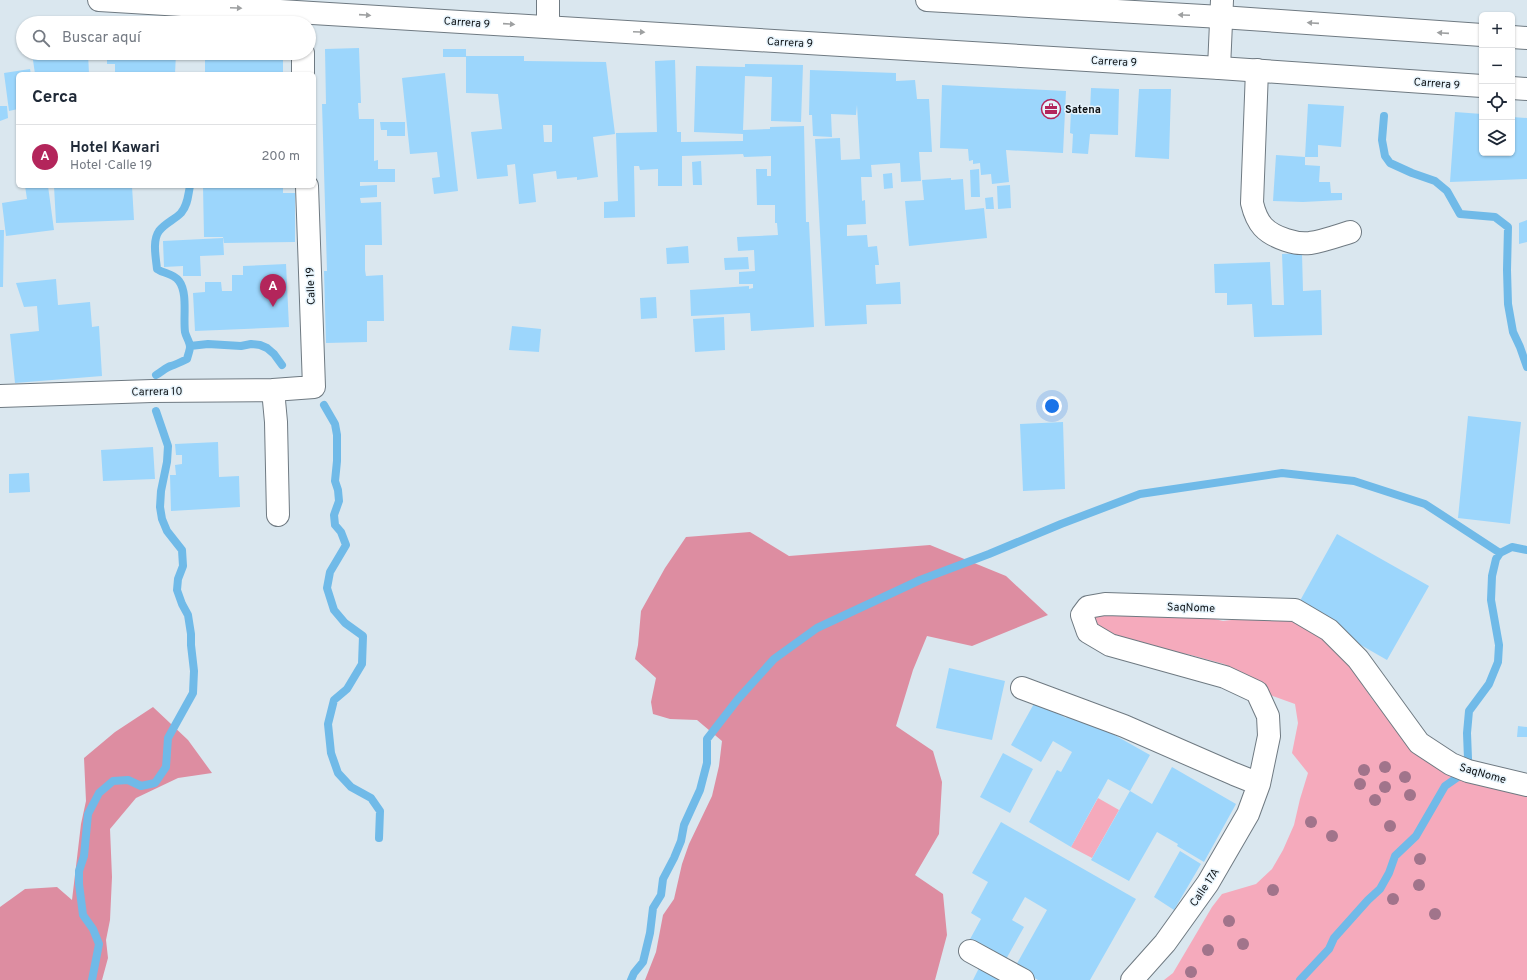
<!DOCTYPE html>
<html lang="es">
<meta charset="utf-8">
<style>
:root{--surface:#fff;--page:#f6f6f7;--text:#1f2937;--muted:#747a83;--line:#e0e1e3;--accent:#b3255b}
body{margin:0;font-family:Overpass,sans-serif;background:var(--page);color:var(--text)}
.controls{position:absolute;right:12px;top:12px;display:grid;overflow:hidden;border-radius:6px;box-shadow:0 1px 3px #0004}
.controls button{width:36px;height:36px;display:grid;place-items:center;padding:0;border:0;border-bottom:1px solid var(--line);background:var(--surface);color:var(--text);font:20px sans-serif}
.you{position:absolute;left:1052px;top:406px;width:14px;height:14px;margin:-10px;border:3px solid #fff;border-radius:50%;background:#1a73e8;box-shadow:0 0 0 6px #1a73e833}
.badge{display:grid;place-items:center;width:26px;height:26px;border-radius:50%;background:var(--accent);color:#fff;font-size:13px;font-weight:700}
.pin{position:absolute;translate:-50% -33px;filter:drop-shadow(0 1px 2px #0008)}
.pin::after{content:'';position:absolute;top:21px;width:14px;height:12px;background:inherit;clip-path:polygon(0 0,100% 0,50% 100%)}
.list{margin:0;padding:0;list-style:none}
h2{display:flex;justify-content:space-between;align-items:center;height:52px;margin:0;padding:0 16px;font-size:17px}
h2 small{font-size:13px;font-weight:400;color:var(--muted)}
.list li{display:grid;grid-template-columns:26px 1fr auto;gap:12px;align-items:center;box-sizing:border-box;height:64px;padding:0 16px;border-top:1px solid var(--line)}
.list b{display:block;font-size:15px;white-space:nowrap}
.list p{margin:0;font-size:13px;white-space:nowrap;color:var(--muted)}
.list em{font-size:13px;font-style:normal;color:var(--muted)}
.icon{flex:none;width:22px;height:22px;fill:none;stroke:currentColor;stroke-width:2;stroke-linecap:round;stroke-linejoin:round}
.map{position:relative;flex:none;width:1527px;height:980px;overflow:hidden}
.search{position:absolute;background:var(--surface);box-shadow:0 1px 3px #0004;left:16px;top:16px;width:300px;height:44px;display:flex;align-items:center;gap:10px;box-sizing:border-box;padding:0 14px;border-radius:22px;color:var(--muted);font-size:15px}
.panel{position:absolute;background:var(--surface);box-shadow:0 1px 3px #0004;left:16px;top:72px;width:300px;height:116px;border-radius:6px}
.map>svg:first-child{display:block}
</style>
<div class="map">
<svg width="1527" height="980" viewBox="0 0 1527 980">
<rect width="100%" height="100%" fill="#dae7ef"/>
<path fill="#f5aabc" d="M1094,613L1197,615L1223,621L1248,618H1287L1309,628L1347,660L1372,699L1389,718L1527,793V980H1164L1173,973L1212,907L1222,894L1256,884L1272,869L1283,850L1294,825L1300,799L1308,773L1292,753L1298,723L1295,704L1270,695L1264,687L1249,676L1224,664L1187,654L1165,652L1101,636L1092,624Z
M1098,798L1119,810L1092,858L1071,847Z"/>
<path fill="#dd8da1" d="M750,532L789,556L930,545L1006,576L1048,615L972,646L927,636L913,670L896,726L933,751L942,782L939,834L915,875L943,894L947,935L935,980H645L656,952L663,915L674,899L682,864L689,844L712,796L719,766L722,741L697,720L670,719L653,714L651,702L656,678L635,659L638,645L641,611L665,568L686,537Z
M153,707L188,740L212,773L178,778L136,798L110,829L112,877L110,920L106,940L108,958L102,980H0V907L25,889L57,887L72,900L81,824L86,801L84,758L115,732Z"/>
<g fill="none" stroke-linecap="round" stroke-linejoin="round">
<path stroke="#70bae8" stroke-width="8" d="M1384,116L1382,140L1385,156L1390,163L1412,173L1435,181L1447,191L1460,214L1495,217L1508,227L1507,270L1508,304L1513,332L1520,347L1527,367
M190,346L208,344L241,346L251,344L260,345L267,348L274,354L282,365
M156,375C162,372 166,367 171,366C177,364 181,362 187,359C188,355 190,350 190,347C190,342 186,337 185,332C183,317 188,293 179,281C173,273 164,274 157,269C156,258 152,241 159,231C165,223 174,220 181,213C188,205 188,195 190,186
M324,405L335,424L337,435V461L335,481L338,490L339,501L334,515L335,525L341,532L346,545L330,572L327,588L334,610L345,623L363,636L362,664L347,689L334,700L328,724L331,753L338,773L351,787L371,798L380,811L379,838
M92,980L99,944L93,929L83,915L79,884V871L84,856L88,814L99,793L113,781L128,780L141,786L155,783L166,767L168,738L193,693L194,671L191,645V634L188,615L182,604L177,590L178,579L183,566L182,550L167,531L162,519L160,507L161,491L167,462L168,446L156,411
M631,980L634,973L643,962L650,933L653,908L661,895L663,879L674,858L681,841L684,825L700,790L707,763V739L738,699L774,659L817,628L920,580L989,554L1061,524L1140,494L1282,473L1354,481L1425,504L1500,553
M1300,980L1329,949L1334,938L1368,900L1380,889L1389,873L1395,856L1416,836L1445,786L1458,777L1468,759L1467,733L1469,711L1489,684L1498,662L1499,645L1491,600L1492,576L1496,559L1500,553L1512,547L1527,550"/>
</g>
<path fill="#9cd6fc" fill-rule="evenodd" d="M359,48L361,103H358L359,119H374V161L378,160V169H395V182H360V186L377,185V197L360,198L361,203L381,202L382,245H365V270L366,276L383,275L384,321H367V342L326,343L324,271H327L322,104H326L325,49Z
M443,49H466V56H524V61L606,62L615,134L593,137L598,177L577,180V177L557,179L556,171L533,174L536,202L519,204L515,164L507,165L508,176L477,179L471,132L502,129L498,94L466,93V57H443ZM543,125H552V142H544Z
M32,53H88L89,74H35Z
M107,53H176L175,74H115V64H107Z
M205,53H283V74H205Z
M675,60L677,132H681V142L743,141V134L694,132L696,66L745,67V64L803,65L801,122L771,121L772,77L745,76L743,130L770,129V127L804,126L806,222H809L814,327L751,331L750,313L691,316L690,290L749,286V289L753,288V284H739V272L755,271L754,250L738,251L737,237L778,235L777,223H775V205H757L756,169H767V176H771V156L744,157L743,154L682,156V186H658V169L640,170L639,166H634L635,217L604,218V202L618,201L616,133L657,132L655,61Z
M30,69L31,74H18V109L9,111L4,73Z
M810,70L896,73V81L915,80L917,99H929L932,152H919L921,181L901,182L900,163L871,165L872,177H861L862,201L865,200L866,224L847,225V236L867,235L868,247L877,246L879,265H875L876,284L900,282L901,304L866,305L867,324L825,326L815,139L840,138L841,160L860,159L857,105L856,115L831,114L832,137L813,136L812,115H809Z
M445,73L458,191L434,194L432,178L440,177L437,152L410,154L402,78Z
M942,85L1066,91L1063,153L1006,150L1009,182L992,184L991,174L981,175L980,163L973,164V160L969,161L968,149L940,148Z
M1091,88L1119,89L1118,135L1090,134L1088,154L1072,153L1073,134L1070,133L1071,110L1090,111Z
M1139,89H1171L1169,159L1135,157Z
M1308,104L1344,106L1341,147L1318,145V157H1305V165L1320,166L1319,182H1330L1331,193H1342V200L1303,202L1273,201L1276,155L1305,157Z
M0,106H7L8,118L0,121Z
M1455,112L1482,114V153H1512V117L1527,118V179L1450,182Z
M380,122H405V136H387V130H381Z
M701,161L702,185H693L692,162Z
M979,169L980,197H971L970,170Z
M892,173L893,188L884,189L883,174Z
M951,178V180L963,179L965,210L984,208L987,238L909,246L905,201L924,200L922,180Z
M1010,185L1011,208L998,209L997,186Z
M25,186H48L54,230L6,236L2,203L27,199Z
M54,186H132L134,220L56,223Z
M203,186H283V193H295V242L224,243L223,237H204Z
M993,197L994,209H986L985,198Z
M1527,220V242L1519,244V223Z
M0,230H4L3,287H0Z
M223,238L224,255L200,256L201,276H183V266L164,267L163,241Z
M688,246L689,263L667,264L666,248Z
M1302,253L1303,291L1321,290L1322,335L1254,337L1252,304L1227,305V293H1215L1214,264L1270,262L1272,305H1284L1282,254Z
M748,257L749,269L725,270L724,258Z
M286,264L289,327L195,331L193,293L205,292V282H221L222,291H232V275H243V266Z
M56,279L58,305L90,302L92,327L99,326L102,376L15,383L10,334L39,331L37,306L24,307L16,283Z
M656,297L657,318L641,319L640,298Z
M724,317L725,350L695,352L693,319Z
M512,326L541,329L539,352L509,350Z
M1468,416L1521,422L1510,524L1458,518Z
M1063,422L1065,489L1023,491L1020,424Z
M218,442L219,477L239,476L240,507L171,511L170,475H176L175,465L182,464V455H176L175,444Z
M153,447L155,479L103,481L101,450Z
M29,473L30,492L9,493V474Z
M1337,534L1429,586L1387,660L1296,608Z
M949,668L1005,681L992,740L936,728Z
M1036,700L1066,718L1070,710L1150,755L1130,791L1152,804L1172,767L1236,804L1204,862L1177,846L1178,844L1157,832L1129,881L1091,860L1130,791L1108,779L1071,847L1029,822L1057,770L1061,772L1072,752L1053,741L1041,762L1011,745Z
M1518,726L1527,727V737H1517Z
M1003,753L1033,769L1010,813L980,797Z
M1001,822L1136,899L1090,980H1038L1015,967L1047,910L1025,897L1012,920L1024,927L1005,961L969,941L981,919L971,913L988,882L972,873Z
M1180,851L1201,864L1174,910L1154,897Z
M981,964L1011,980H973Z"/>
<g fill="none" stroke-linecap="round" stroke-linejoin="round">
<defs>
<path id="minor" d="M548,27V0
M303,53V74
M1219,68L1222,0
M1257,70L1252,203C1257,224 1265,233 1286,240C1295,243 1301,244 1310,243C1324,241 1337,236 1350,232
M273,390L276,422L278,515
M0,396L152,391L273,390L314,387L307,186
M1022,688L1124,726L1234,774L1259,784
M970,951L1023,980
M1132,980L1165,943L1208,883L1248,814L1259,784L1269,736L1268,716L1257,692L1225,677L1110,645L1088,632L1082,615L1088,607L1105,604L1295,610L1329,630L1358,659L1419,743L1451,764L1468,771L1527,785"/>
<path id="highway" d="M99,0L1219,68L1482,86
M927,0L1221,17L1482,35
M1512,37L1527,38
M1512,88L1527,89"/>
</defs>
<use href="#minor" stroke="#6f7a82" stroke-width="24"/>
<use href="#highway" stroke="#6f7a82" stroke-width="24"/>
<use href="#minor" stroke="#fff" stroke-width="22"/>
<use href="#highway" stroke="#fff" stroke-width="22"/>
</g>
<g fill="#a1748b">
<circle cx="1385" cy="767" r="6"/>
<circle cx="1364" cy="770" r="6"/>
<circle cx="1405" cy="777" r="6"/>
<circle cx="1360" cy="784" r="6"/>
<circle cx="1385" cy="787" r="6"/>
<circle cx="1410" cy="795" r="6"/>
<circle cx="1375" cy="800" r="6"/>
<circle cx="1311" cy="822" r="6"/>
<circle cx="1390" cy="826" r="6"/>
<circle cx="1332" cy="836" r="6"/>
<circle cx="1420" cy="859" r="6"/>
<circle cx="1419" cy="885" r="6"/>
<circle cx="1273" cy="890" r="6"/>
<circle cx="1393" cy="899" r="6"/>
<circle cx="1435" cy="914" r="6"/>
<circle cx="1229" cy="921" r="6"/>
<circle cx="1243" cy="944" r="6"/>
<circle cx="1208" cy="950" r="6"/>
<circle cx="1191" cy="972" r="6"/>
</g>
<defs><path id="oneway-solid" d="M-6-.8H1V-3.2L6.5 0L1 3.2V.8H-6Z"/></defs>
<g fill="#9ea0a1">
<use href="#oneway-solid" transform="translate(236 8) rotate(3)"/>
<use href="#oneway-solid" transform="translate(365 15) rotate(4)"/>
<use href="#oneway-solid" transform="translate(1184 15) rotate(-177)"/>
<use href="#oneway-solid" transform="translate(1313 23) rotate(-176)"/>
<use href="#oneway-solid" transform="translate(509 24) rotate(4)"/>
<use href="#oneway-solid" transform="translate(639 32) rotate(3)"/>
<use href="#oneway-solid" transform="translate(1443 33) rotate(-176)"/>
</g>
<defs>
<symbol id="office-ring" viewBox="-11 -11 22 22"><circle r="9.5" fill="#e7f4fc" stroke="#b3255b" stroke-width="1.5"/><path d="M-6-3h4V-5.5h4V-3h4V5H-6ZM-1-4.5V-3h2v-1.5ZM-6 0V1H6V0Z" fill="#b3255b"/></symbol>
</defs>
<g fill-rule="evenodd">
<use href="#office-ring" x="1040" y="98" width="22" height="22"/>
</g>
<g text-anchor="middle" stroke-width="3" stroke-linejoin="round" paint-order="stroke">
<g font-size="11" fill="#0d1114" stroke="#e7f4fc">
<text transform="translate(467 22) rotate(4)" y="4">Carrera 9</text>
<text transform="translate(790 42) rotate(3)" y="4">Carrera 9</text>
<text transform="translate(1114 61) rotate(3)" y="4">Carrera 9</text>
<text transform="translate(1437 83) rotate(4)" y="4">Carrera 9</text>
<text transform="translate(310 286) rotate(-92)" y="4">Calle 19</text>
<text transform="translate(157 391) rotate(-1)" y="4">Carrera 10</text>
<text transform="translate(1191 607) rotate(2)" y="4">SaqNome</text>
<text transform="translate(1483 773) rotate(16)" y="4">SaqNome</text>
<text transform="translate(1204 887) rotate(-56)" y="4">Calle 17A</text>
</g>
<g font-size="11" font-weight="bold" fill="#0d1114" stroke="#e7f4fc" text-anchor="start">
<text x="1065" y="113">Satena</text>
</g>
</g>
</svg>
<div class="controls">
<button>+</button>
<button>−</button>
<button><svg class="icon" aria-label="locate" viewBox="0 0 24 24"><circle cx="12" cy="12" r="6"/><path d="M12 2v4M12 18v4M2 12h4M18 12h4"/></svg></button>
<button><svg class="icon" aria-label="layers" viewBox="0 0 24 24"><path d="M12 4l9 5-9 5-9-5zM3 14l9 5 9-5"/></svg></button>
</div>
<div class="you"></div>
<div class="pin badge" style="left:273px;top:307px">A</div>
<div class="search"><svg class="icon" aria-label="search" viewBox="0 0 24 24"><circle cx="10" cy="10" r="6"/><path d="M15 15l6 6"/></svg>Buscar aquí</div>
<section class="panel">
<h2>Cerca<small></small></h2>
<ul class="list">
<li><span class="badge">A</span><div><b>Hotel Kawari</b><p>Hotel · Calle 19</p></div><em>200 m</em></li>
</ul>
</section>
</div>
